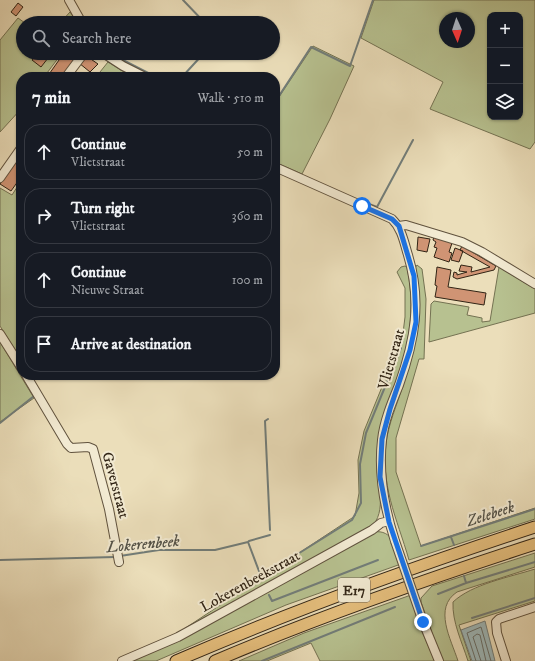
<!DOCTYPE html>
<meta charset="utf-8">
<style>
:root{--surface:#171b24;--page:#20242c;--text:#f1f3f6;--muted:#9ea1a6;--line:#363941}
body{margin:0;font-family:"IM FELL DW Pica",serif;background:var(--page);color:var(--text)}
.controls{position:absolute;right:12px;top:12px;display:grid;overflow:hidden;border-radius:8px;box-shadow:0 1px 3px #0004}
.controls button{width:36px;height:36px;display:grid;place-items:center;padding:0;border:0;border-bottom:1px solid var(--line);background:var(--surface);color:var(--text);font:20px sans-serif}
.compass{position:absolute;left:439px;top:12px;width:36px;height:36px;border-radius:50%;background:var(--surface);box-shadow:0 1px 3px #0004;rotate:177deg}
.stop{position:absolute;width:12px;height:12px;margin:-9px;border:3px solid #1a73e8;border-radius:50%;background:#fff}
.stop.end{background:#1a73e8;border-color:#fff;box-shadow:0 1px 4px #0008}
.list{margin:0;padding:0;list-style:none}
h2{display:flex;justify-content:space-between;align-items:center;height:52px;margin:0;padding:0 16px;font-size:17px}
h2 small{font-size:13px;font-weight:400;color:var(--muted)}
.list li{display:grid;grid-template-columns:26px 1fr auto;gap:12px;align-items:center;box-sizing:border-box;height:56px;margin:0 8px 8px;padding:0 8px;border:1px solid var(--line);border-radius:16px}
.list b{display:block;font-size:15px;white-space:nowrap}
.list p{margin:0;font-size:13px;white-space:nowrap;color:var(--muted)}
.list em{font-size:13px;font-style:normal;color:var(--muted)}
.icon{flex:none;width:22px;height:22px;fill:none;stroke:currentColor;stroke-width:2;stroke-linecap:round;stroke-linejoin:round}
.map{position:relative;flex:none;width:535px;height:661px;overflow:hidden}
.search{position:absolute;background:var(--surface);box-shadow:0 1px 3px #0004;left:16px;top:16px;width:264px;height:44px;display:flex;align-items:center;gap:10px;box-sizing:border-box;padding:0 14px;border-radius:22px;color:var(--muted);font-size:15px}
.panel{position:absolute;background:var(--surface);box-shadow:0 1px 3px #0004;left:16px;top:72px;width:264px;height:308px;border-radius:16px}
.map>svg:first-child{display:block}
</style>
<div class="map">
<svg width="535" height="661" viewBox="0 0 535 661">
<rect width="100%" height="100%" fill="#ebdeba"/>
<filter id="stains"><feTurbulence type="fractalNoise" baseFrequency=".005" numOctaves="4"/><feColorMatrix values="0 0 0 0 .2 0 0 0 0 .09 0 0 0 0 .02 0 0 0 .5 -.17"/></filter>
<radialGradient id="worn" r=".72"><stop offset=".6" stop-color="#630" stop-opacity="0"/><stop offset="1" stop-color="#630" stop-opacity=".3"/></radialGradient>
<path fill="#b7c190" stroke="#747252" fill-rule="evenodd" d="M374,0H535V142L530,149L430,109L443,82L361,38ZM490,15H520V117H490ZM445,18H469V42H445Z
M70,12L78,23H60Z
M18,18L25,23H23V53H62L44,77H21V109L0,132V40Z
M313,46L354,66L330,119L302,174L275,162V103Z
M108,62L132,77H96Z
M21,181V347L16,351L0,326V188L12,195Z
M417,265L422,269L426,299L424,359H419L396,438V472L421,546L535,508V519L409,560C397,518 379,484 387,437C391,416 400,398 405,378C417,338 424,310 415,268Z
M405,266L407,267C418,321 404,358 389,409C384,426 378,442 377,459C376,483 389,510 370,529L184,630V629L355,516L359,493L358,460L364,431L384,382L397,356L403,333L405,317V288L397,272L401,267Z
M499,267L535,289V313L429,342L431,304L434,301L469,307L467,315L482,318V322L490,321Z
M0,342L34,398L0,422Z
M373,532C394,529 395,548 401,564L286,605L156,661H130Z
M535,553V567L457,592C433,608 451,639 458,661H442L421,602V598L432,586Z
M535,569V601L459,625L471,661H468C462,642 452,622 453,602C472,584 510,577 535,569Z
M411,595L420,627L435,661H320L311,643L267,661H239L304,633Z"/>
<path fill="#9eb9bb" stroke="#727d79" d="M485,621L495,661H472L461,630Z"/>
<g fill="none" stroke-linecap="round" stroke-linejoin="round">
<path stroke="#686e68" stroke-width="1" d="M476,661L467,633L481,627L491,661
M481,661L473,637L477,634L480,635L486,661"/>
<path stroke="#727d79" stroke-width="2" d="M183,0L205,23
M117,57L156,77
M182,77L204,53
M275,102L311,47L350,66L373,0
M361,201L377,207L413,140
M18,355L17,353L21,348
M268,419L265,421L270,530
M0,423L34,396L33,394
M451,537L454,545
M248,542L249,541L270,535
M421,546L535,509
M120,556L159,550H215L248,542L262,579
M0,560L115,557
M464,576L466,583L535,562
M261,577L352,520L361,503L360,464L366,433L401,348
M438,594L466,583
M269,595L272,601L378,560
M472,618L535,598
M262,661L395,607"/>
</g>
<path fill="#d09474" stroke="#312415" d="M18,3L23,7L16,16L11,12Z
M38,53H52L41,67L32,60Z
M64,53L80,54L64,77H47Z
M85,55L98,64L90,72L79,63Z
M21,153V177L11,191L0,184Z
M418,237L430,239L427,252L417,250Z
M434,237L452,243L449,252L452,253L449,262L434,257L437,248L434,247L436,242L433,240Z
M462,246L496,266L494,270L457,279L453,277L454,272L457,273V275L467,272L459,271L461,265L472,267L471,272L490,267L460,250Z
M455,248L463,251L459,262L451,260Z
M437,267L451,270L448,287L486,293L484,305L435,297L437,286L435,285Z"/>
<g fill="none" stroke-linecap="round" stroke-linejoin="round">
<defs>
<path id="minor" d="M69,0L82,23
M103,53L123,66L145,77
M66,77L84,53
M275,167L392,219C402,229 404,242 408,255C422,301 415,340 399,385C392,402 384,421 382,440C378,475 384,507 395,541
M0,178L21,148
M399,226L406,225L462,242L482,252L535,284
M0,334L21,367
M26,375L67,444L71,448L88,447L93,449L109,509L119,562
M423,622L439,661
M122,661L178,637L372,530L381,523L389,521
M506,661L497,633L496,622L499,619L535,607"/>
<path id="highway" d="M176,661C294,610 413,567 535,527
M215,661C320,616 427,579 535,544"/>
</defs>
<use href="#minor" stroke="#60523e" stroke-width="10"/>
<use href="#highway" stroke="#312415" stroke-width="13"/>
<use href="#minor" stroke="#f2ead2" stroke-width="8"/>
<use href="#highway" stroke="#e6bf7d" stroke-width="11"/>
<defs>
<path id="minor-bridge" d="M395,541L423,622"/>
</defs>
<use href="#minor-bridge" stroke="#60523e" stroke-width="10" stroke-linecap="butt"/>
<use href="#minor-bridge" stroke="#f2ead2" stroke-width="8"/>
</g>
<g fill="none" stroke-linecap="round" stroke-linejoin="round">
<path stroke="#1a73e8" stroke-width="5" d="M362,206L392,219L399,226L414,276L416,322L410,350L390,409L382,439L380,477L389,522L423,622"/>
</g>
<g text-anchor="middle" stroke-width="4" stroke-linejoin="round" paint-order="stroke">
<rect fill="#f2ead2" stroke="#6b5f4e" stroke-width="1" x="338" y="578" width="32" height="24" rx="3"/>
<g font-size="14" font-weight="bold" fill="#312415">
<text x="354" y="595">E17</text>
</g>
<g font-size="15" fill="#312415" stroke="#f2ead2">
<text transform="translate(391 359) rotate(-74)" y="5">Vlietstraat</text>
<text transform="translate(116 485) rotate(75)" y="5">Gaverstraat</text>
<text transform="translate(250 581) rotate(-29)" y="5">Lokerenbeekstraat</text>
</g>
<g font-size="16" font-style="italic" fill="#525147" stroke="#f2ead2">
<text transform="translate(490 513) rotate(-18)" y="6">Zelebeek</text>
<text transform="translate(143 543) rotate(-5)" y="6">Lokerenbeek</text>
</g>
</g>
<rect width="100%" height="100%" filter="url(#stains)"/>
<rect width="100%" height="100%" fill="url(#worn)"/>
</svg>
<div class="controls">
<button>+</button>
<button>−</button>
<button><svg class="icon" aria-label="layers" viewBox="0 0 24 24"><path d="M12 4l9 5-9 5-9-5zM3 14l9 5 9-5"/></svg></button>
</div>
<svg class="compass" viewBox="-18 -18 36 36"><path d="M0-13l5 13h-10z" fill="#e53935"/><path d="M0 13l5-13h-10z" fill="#9ea1a6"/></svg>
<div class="stop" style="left:362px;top:206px"></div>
<div class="stop end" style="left:423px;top:622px"></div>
<div class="search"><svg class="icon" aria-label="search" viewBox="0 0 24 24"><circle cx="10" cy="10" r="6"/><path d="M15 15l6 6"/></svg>Search here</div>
<section class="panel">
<h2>7 min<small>Walk · 510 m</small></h2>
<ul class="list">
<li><svg class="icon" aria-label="ahead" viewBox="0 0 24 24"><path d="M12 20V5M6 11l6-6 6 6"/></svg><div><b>Continue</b><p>Vlietstraat</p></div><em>50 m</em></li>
<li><svg class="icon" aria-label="right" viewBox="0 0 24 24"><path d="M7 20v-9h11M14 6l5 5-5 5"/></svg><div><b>Turn right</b><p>Vlietstraat</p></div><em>360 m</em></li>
<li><svg class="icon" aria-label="ahead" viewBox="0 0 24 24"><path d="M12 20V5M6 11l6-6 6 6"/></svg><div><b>Continue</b><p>Nieuwe Straat</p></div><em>100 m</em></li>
<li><svg class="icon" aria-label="arrive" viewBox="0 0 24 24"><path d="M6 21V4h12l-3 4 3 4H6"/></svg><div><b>Arrive at destination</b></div></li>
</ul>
</section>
</div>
